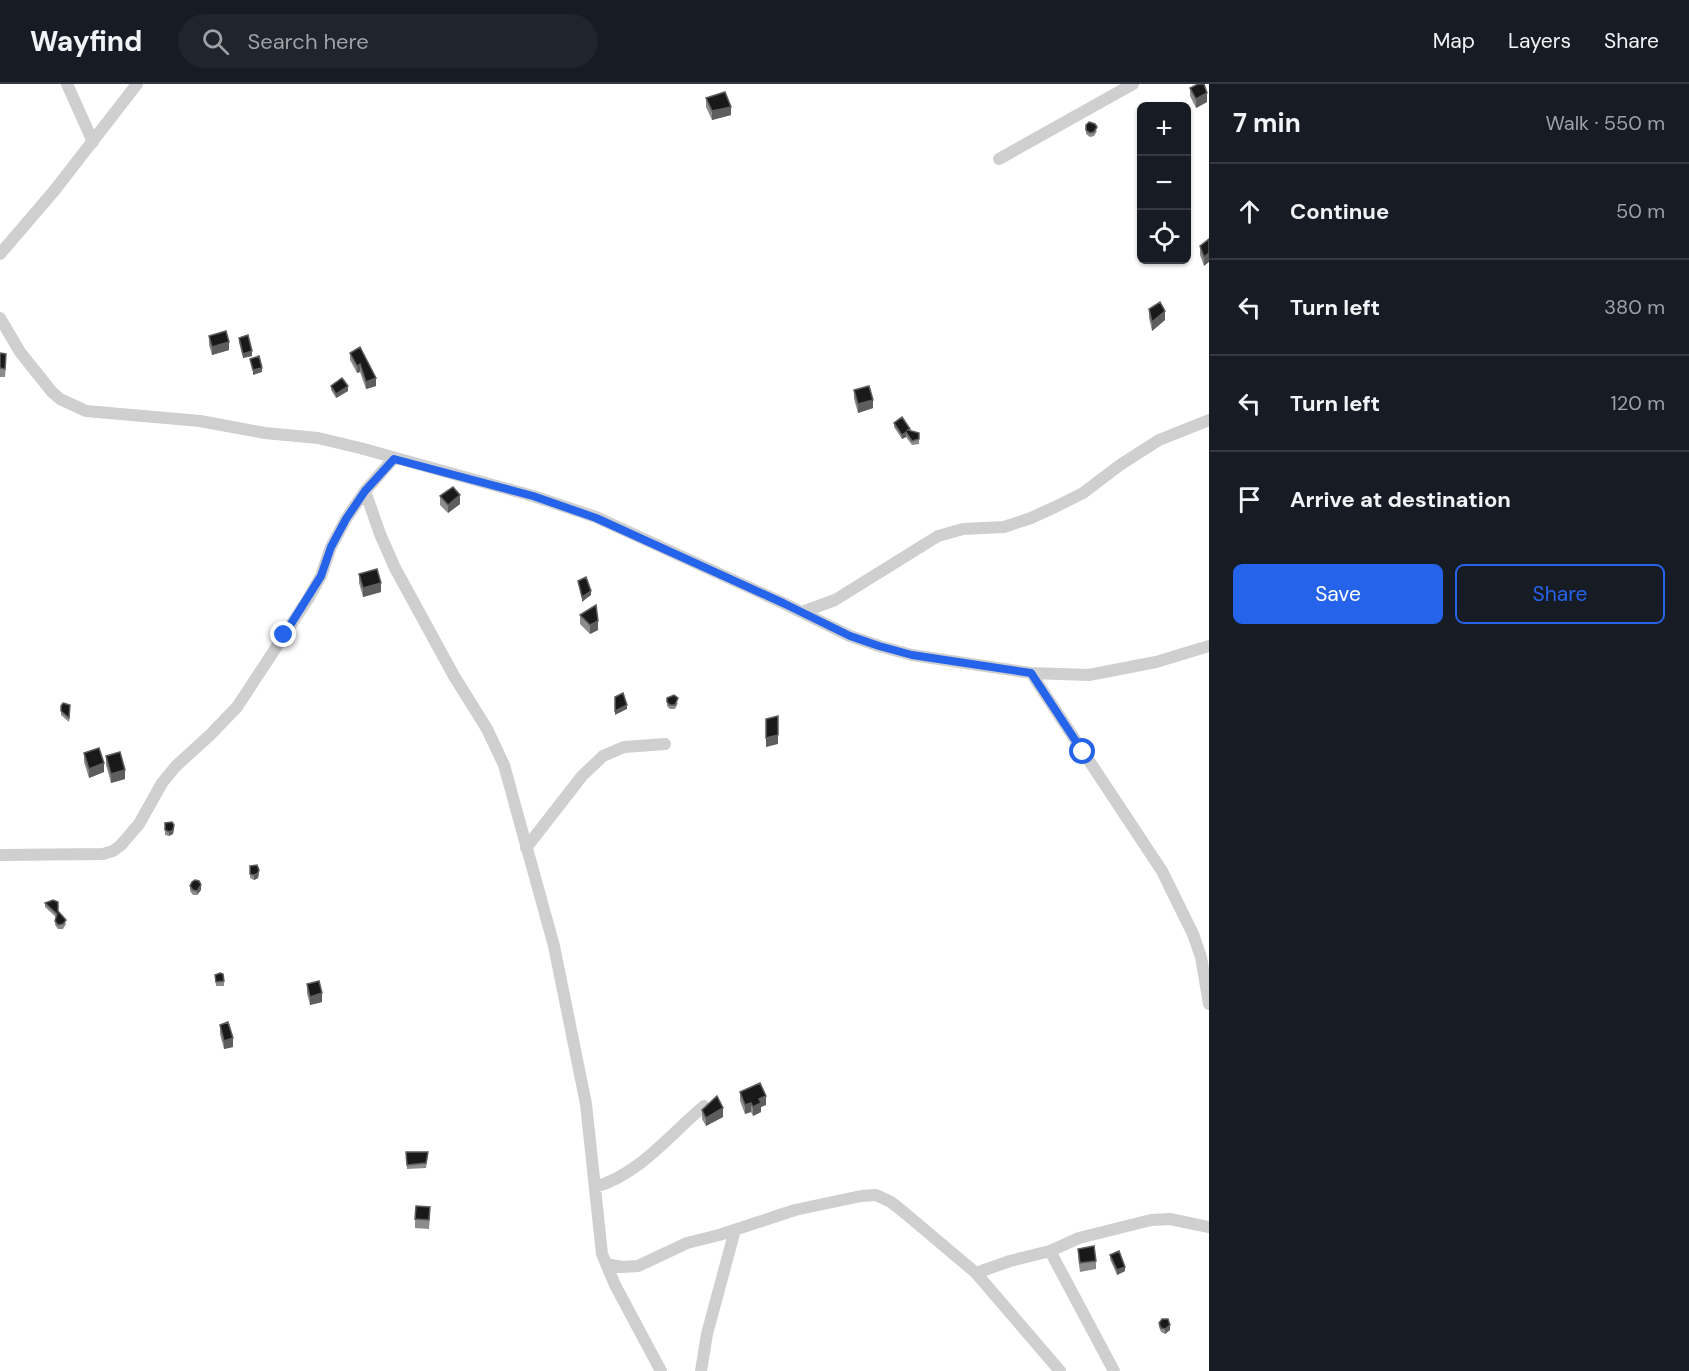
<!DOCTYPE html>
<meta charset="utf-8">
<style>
:root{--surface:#171b24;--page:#20242c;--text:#f1f3f6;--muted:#9ea1a6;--line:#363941;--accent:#2563eb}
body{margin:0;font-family:"DM Sans",sans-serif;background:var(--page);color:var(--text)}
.controls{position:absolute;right:18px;top:18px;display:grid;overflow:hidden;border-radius:9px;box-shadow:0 2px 4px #0004}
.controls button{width:54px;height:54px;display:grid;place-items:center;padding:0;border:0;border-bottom:2px solid var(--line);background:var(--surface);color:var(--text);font:30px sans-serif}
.stop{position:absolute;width:18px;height:18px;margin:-14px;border:4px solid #2563eb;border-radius:50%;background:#fff}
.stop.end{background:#2563eb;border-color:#fff;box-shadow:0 2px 6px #0008}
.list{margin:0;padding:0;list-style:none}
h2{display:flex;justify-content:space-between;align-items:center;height:78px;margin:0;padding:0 24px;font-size:26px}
h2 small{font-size:20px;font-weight:400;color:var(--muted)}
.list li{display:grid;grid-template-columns:39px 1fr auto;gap:18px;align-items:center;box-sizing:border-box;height:96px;padding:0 24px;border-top:2px solid var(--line)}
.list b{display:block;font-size:22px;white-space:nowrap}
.list em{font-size:20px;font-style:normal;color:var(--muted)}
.actions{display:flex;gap:12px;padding:18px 24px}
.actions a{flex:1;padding:14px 0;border:2px solid var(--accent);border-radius:9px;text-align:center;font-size:21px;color:var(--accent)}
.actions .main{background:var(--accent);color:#fff}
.icon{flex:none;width:33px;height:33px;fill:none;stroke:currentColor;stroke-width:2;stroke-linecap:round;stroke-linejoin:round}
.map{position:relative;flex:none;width:1209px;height:1287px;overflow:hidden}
header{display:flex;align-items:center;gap:36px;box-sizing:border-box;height:84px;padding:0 30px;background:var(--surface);border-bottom:2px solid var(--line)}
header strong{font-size:28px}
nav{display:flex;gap:33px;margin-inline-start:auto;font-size:21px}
.search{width:420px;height:54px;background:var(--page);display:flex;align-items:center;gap:15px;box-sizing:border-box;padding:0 21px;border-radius:33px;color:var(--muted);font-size:22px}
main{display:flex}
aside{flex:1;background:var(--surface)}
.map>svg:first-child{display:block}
</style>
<header>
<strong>Wayfind</strong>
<div class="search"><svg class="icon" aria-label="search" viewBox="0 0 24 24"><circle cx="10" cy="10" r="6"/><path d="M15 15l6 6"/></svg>Search here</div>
<nav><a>Map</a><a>Layers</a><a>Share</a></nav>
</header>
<main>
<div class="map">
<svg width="1209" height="1287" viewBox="0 0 1209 1287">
<rect width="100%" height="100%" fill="#fff"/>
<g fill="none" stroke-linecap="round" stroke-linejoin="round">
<path stroke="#cfcfcf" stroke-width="12" d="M67,0L93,58
M999,75L1133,0
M0,170L54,107L137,0
M0,234L20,268L52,308L60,315L86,327L200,337L265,349L318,354L360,364L533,412L596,433L783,519L850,552L879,562L912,571L1031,589L1089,591L1156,578L1209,562
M365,407L380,450L395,484L454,592L487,645L504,681L554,862L586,1020L602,1170L615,1201L661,1287
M802,528L835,516L938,452L963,445L1004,443L1031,434L1055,423L1083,409L1120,381L1159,356L1209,336
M1031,589L1162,787L1193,850L1201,873L1209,920
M526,764L582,692L603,672L624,663L665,660
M0,771L103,770L113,767L121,761L139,740L162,699L176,682L210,651L237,623L308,515L321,492L331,463L346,435L365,407L394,374
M595,1103C640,1090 669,1051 704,1022
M1050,1167L1114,1287
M606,1180L622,1183L638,1182L687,1159L719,1151L795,1126L861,1112L876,1111L891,1118L906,1130L976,1189L1060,1287
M976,1189L1010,1177L1050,1167L1079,1154L1151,1136L1170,1135L1209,1143
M701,1287L707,1250L735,1146"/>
</g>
<path fill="#8c8c8c" d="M1190,4L1207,18L1196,24L1190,12Z
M706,14L731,31L712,36L706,23Z
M1086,41L1097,47L1094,52L1090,53L1086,50Z
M1209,155L1204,182L1200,171V162Z
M1149,225L1165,236L1152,247L1149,234Z
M209,252L229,266L212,271L209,261Z
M239,254L252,272L243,274L239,258Z
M0,269L6,279L5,293H0Z
M350,269L376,302L366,305L360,288L357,289L350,276Z
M331,302L348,307L336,314L331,306Z
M854,306L873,324L858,329L854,315Z
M894,339L910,347L919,349V360L912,361L906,353L902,355L894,343Z
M440,412L460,420L448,429L440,421Z
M359,490L381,508L363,513L359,499Z
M580,531L598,546L590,550L580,540Z
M667,614L678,619L675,625H670L667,622Z
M70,621L69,638L61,631V622Z
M84,669L104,688L89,694L84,678Z
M106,672L125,695L111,699L106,681Z
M165,739L174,745L173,750L169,752L165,751Z
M250,782L259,790L258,794L254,796L250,794Z
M190,802L201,806L197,811H193L190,807Z
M45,819L58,827L66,840L63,845H58L55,841L56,833L45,823Z
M215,891L224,897V902H216Z
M307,900L322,918L310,921L307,909Z
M220,941L233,963L224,965L220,950Z
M740,1008L766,1021L761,1023V1028L753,1032L751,1028L745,1030L740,1017Z
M702,1026L723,1033L706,1042L702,1035Z
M406,1068L428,1072L426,1084L407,1085Z
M430,1132L429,1145L415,1144V1135Z
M1078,1165L1096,1177V1185L1080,1188L1078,1173Z
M1110,1171L1125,1187L1117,1191L1110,1175Z
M1159,1239L1170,1246L1165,1250L1161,1248L1159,1243Z"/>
<path fill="#5e5e5e" d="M1207,9V18L1196,24V15Z
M731,23V31L712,36V27Z
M1209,169V178L1204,182V173Z
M1165,227V236L1152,247V238Z
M229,258V266L212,271V263Z
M252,267V272L243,274V270Z
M360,280V288L357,289V282Z
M262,284V288L253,291V286Z
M376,294V302L366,305V298Z
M348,302V307L336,314V310Z
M873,316V324L858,329V320Z
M906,348V353L902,355V351Z
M460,411V420L448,429V421Z
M381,499V508L363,513V504Z
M591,507V511L582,518V513Z
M598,537V546L590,550V541Z
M627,621V625L615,631V627Z
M778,651V660L766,663V654Z
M104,679V688L89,694V685Z
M125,686V695L111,699V690Z
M174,741L173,750L169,752V748Z
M259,786L258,794L254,796V791Z
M201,801V806L197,811V807Z
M322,909V918L310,921V913Z
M233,954V963L224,965V957Z
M766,1012V1021L761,1023V1028L753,1032V1023L759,1015Z
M751,1019V1028L745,1030V1021Z
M723,1024V1033L706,1042V1034Z
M1125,1183V1187L1117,1191V1186Z
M1170,1241V1246L1165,1250V1245Z"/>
<path fill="#191919" stroke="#5e5e5e" stroke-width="1.5" d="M1198,0H1204L1207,9L1196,15L1190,4Z
M725,8L731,23L712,27L706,14Z
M1089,38L1095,40L1097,43L1094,48L1090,49L1086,46V41Z
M1209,155V169L1204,173L1200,162Z
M1160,218L1165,227L1152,238L1149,225Z
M226,247L229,258L212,263L209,252Z
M248,251L252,267L243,270L239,254Z
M360,263L376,294L366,298L360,280L357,282L350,269Z
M0,269L6,270L5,285L0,284Z
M259,272L262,284L253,286L250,275Z
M342,294L348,302L336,310L331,302Z
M869,302L873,316L858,320L854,306Z
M902,333L910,345L908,346L919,349V355L912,357L906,348L902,351L894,339Z
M453,403L460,411L448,421L440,412Z
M377,485L381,499L363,504L359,490Z
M586,493L591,507L582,513L578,497Z
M596,521L598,537L590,541L580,531Z
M623,609L627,621L615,627V613Z
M674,611L678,614L675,621H670L667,618V614Z
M63,619L70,621L69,634L61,627V622Z
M778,632V651L766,654V635Z
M99,664L104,679L89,685L84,669Z
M120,668L125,686L111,690L106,672Z
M172,738L174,741L173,746L169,748L165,746V739Z
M257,781L259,786L258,789L254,791L250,790V782Z
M195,796L199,797L201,801L197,807L193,806L190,802L192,798Z
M53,816L58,818V827L66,836L63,840L58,841L55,837L57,830L45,819Z
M220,889L223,890L224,897L216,898L215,891Z
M319,897L322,909L310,913L307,900Z
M228,938L233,954L224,957L220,941Z
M760,999L766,1012L759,1015L761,1019L753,1023L751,1019L745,1021L740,1008Z
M717,1012L723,1024L706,1034L702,1026Z
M406,1068H428L426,1079L407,1081Z
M416,1122L430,1123L429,1136L415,1135Z
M1094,1162L1096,1177L1080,1179L1078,1165Z
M1119,1167L1125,1183L1117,1186L1110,1171Z
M1162,1235H1168L1170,1241L1165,1245L1161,1244L1159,1239Z"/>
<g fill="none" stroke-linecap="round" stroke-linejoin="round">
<path stroke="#2563eb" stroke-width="8" d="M284,551L321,492L331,463L346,435L365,407L394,375L533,412L596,434L783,519L850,552L879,562L912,571L1031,589L1083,668"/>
</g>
</svg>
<div class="controls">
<button>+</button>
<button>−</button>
<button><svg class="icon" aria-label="locate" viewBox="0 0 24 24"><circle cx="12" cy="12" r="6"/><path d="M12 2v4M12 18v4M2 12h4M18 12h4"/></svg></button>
</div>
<div class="stop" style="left:1083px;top:668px"></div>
<div class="stop end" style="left:284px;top:551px"></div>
</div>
<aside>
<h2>7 min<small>Walk · 550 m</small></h2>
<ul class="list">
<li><svg class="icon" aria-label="ahead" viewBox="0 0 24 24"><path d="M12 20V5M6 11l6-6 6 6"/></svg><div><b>Continue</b></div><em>50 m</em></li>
<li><svg class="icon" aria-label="left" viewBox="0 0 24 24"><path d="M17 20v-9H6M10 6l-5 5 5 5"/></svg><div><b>Turn left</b></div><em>380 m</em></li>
<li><svg class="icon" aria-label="left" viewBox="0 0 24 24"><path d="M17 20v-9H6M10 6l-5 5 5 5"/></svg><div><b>Turn left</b></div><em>120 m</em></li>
<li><svg class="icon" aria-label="arrive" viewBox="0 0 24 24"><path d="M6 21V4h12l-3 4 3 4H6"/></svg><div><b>Arrive at destination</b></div></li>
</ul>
<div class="actions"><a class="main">Save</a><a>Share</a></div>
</aside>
</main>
